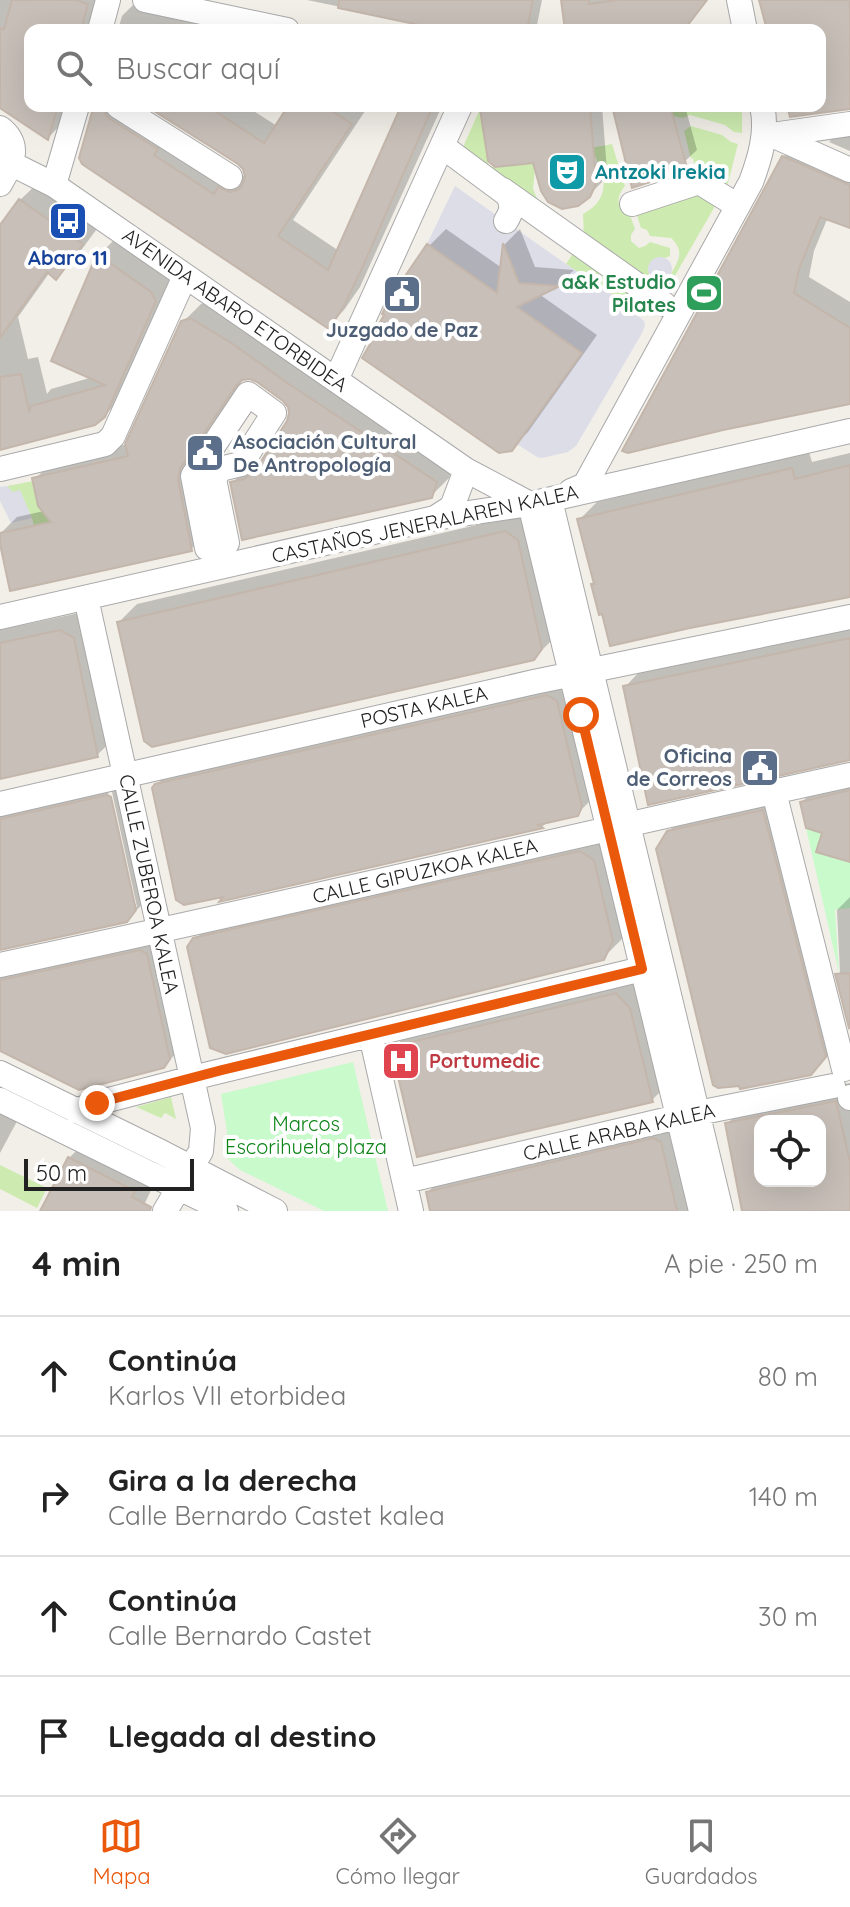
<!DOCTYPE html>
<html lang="es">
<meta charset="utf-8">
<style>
:root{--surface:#fff;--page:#f6f6f6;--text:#222;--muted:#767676;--line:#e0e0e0;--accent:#ea580c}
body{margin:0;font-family:Quicksand,sans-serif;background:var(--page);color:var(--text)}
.controls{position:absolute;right:24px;bottom:24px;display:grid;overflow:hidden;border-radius:16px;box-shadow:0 8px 32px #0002}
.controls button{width:72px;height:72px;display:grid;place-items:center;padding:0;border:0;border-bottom:2px solid var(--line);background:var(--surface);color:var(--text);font:40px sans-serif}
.scale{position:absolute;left:24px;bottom:20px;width:170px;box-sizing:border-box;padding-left:8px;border:4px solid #222;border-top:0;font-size:22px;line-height:28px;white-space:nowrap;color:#222;-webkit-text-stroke:6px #fff;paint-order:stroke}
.stop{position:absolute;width:24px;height:24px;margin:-18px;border:6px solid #ea580c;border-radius:50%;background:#fff}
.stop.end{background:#ea580c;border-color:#fff;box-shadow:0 2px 8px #0008}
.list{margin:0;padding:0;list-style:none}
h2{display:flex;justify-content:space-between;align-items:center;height:104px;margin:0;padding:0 32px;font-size:34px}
h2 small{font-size:26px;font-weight:400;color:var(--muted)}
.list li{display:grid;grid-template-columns:52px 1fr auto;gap:24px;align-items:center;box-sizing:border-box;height:120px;padding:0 32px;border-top:2px solid var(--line)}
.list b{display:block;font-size:30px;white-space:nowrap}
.list p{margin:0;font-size:26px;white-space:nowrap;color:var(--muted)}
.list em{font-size:26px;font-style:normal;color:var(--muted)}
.icon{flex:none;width:44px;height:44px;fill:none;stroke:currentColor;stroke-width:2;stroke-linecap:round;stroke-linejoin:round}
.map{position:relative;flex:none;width:850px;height:1211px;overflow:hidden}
.search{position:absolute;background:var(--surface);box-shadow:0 8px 32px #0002;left:24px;right:24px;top:24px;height:88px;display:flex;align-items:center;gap:20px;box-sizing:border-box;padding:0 28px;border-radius:16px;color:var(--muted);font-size:30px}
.sheet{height:584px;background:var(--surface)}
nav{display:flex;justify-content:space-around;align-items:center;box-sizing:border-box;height:112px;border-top:2px solid var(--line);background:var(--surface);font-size:22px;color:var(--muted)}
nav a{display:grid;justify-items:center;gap:4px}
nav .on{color:var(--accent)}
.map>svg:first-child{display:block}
</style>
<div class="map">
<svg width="850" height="1211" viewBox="0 0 850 1211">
<rect width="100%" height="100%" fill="#f2efe9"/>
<path fill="#cdebb0" d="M670,106H736L742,113V133L734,132L725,125L690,115L683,118L673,116Z
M480,109L489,167L510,165L536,158L533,189L539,203L463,147Z
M691,126L722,135L731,142L738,144L728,183L723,188L700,174L695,167L693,158L691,159L684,131Z
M612,144L625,186C616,197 616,205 627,215H630L635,229L631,235V241L639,248L645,246L650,242L670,248V256L665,258H662L651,277L657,281L651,284L584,239L583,214C614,197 604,173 591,148Z
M697,194L714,205V208L669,286L665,280L669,278C676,263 687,253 671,238L650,236L647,230L641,228L636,212Z
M576,249L639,301L630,297L623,301L566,264Z
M33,481L41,509L51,522L34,526L32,518L7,486Z
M171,1097L176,1119L165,1113L161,1118L136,1107Z
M0,1165L47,1188L37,1208L0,1189Z"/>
<path fill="#c8facc" d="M806,828L850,842V908L835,910L839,973Z
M353,1062L388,1211H324L240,1170L228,1159L224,1152L227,1132L221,1094Z"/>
<path fill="#dddde8" d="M455,186L566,264L629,306L636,308L638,316L644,321L645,326L641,335L576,446L568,452L542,458L537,457L517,444L581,353L427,244Z
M648 269a12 12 0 1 1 24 0a12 12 0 1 1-24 0Z
M7,486L13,492L20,490L32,518L11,523L0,501V487Z"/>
<path fill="#0003" fill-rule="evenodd" d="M0,0H101L92,30H30V106H70L65,120L48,138L0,106Z
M138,0L288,30H118L122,16Z
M307,0H542L536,30H453Z
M563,0H707L671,30H567Z
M101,106H130L236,173L247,177L245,170L239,163L150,106H246L277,126L291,106H364L367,108L293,220L339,251L403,106H442L360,287L344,310L329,326L93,113Z
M486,106H602L607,171L602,182L589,195L534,161L483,109Z
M614,106H685L697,150L684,162L668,168L658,177Z
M850,126V151L829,142L844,127Z
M799,141L850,164V225L828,217L814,251L809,277L850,302V402L628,451L783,157Z
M38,183L99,226L74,260L56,277L50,272L18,317L28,359L38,357L47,394L51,389L93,377L54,360L99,255L116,238L169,274L173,282L122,398L104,416L0,448V228L20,200Z
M446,229L502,268L505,244L520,229L535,267L574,270L559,284L539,294L597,335L528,432L511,449L429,246Z
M209,301L453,464L449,478L431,496L232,483L250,465L262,462L288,422L291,413L285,400L258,380L244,378L197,449L209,532L191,549L0,534L17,517L44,511L35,479L52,462L128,444L183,322L201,304Z
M809,452L812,462L850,453V595L596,583L580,519L597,502Z
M524,514L552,640L533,659L119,622L137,604Z
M79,613L115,738L97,755L0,777V630Z
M850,626V758L625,687L642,669Z
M565,678L595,796L577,814L548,821L542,827L223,899L227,894L156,785L174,767Z
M127,777L146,901L126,920L0,946V802ZM111,787L137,907H133L107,788Z
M850,778V860L825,832L802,802L819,785Z
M781,792L830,1054L810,1073L668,832L687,813Z
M598,834L630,922L621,940L603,958L195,940L213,921Z
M850,897V1023L838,975L840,972L837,910Z
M164,928L186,1043L163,1067L0,1049V964Z
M634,976L670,1082L652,1100L394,1048L411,1030Z
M850,1083V1211H744L727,1124L746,1104ZM760,1121H820V1181H760Z
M0,1100L22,1112L0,1153Z
M673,1120L701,1211H432L428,1192L447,1173Z
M88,1139L156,1180L141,1211H42L69,1158Z"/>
<path fill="#c7bfb8" stroke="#c4b6ab" stroke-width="2" fill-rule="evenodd" d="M12,0H76L88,4L81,30H30V106H58L48,140L0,108V28L4,29Z
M339,0H533L527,30H443L338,8Z
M561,0H589V4L617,0H707L684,30H565Z
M759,0H850V109L790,117L787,106H820V30H767Z
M146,106H207L264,143L288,106H324L352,124L278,236L328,270L401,106H433L363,266L344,306L329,329L82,164L79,158L92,112L103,108L105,114L110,119L158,149L154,155L214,194L218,187L230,192L238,190L242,186L245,177L243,169L238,164Z
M496,106H590L596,184L590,197L578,206L562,209L548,202L541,191L533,163L495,167L488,161L480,109Z
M612,106H670L686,164L658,173L659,179L632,188Z
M782,156L850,185V228L820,217L799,269L794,293L850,328V404L723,430L628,453L622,451Z
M19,199L83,244L56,280L47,272L0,338V225Z
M503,243L519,283L560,286L517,307L582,353L512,451L499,453L362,358L376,334L374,333L384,315L382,314L388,301L427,244L497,293Z
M97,254L151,292L156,301L105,417L95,425L0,450V377L21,374L29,411L31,406L105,385L51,361Z
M190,318L233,344L286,382L437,482L432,498L242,540L230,482L244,479L254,472L287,421L289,413L288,407L283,401L257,382L250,379L242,380L236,386L180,469L178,479L192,551L10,591L0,544V533L51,522L38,506L32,478L128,456L125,444L181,321Z
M850,465V597L690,628L610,646L602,614L599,615L591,584H594L577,519L792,468L795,479Z
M505,531L518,540L542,649L534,660L152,747L144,741L117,622Z
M60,630L74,638L98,757L0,779V643Z
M850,638V760L648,805L623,686Z
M547,695L557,701L582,807L578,816L538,825L543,828L219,902L223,897L184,905L176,900L152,788L155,784Z
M850,790V862L816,852L822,833L806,828L800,802Z
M107,795L111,797L136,910L127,922L0,950V819Z
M763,810L826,1057L811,1075L740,1089L739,1086L718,1088L713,1085L656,849L667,831Z
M580,851L594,860L613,941L604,960L226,1054L210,1048L187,947L193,938Z
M140,950L147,954L170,1059L164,1068L79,1090L0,1051V980Z
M850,973V1027L849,1028L835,974Z
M616,993L630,1008L653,1102L417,1157L391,1047Z
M836,1101L850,1162V1211H742L725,1123ZM760,1121H820V1181H760Z
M653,1138L661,1142L677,1211H430L426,1192Z
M68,1157L135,1191L132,1197L151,1207L150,1211H40Z"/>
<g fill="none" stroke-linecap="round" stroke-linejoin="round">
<defs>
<path id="minor" d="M145,0L287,30
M739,0L745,30
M100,30L108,0
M118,106L230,177
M0,128C22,145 12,164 0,184
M772,135L850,170
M772,135L850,124
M442,146L508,195C513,206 512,211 506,221
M0,158L54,185L466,470L530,504
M54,185L77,106
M503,190L664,304
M632,204L699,182L738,206
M336,380L460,106
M248,394L274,413L241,464L220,469L214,479L227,543L207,548L193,476Z
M0,469L105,444L113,436L185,276
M571,491L585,485L751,182C760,158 768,132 762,106
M550,500L721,1211
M530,504L701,1211
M435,518L452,507L466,470
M86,598L203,1128L201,1151L165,1211
M0,617L435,518L530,504L850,431
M776,800L844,1069
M0,804L534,682L850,617
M0,965C284,905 566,837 850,775
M371,1035L411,1211
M0,1073L159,1151L275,1211
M850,1097V1098
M0,1100L226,1211
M76,1111L97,1103L192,1078L642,969L656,970
M405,1181L678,1117L833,1086"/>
</defs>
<use href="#minor" stroke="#a9a9a9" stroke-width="26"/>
<use href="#minor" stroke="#fff" stroke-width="24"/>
</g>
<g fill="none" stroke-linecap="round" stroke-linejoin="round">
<path stroke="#ea580c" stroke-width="10" d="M97,1103L222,1070L642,969L581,715"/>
</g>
<defs>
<symbol id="theatre-square" viewBox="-11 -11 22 22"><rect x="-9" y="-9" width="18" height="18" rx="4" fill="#0f9aa8" stroke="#fff"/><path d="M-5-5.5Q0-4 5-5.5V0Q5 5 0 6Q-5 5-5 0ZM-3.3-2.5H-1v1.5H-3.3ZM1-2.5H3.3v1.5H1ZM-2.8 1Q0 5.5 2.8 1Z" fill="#fff"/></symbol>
<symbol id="bus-square" viewBox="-11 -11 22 22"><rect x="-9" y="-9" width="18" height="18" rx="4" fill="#1a4fb4" stroke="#fff"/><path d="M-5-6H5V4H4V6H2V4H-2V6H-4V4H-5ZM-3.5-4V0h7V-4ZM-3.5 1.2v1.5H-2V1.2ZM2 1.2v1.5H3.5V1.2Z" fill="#fff"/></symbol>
<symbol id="stadium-square" viewBox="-11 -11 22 22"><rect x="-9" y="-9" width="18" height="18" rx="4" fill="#2e9e5b" stroke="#fff"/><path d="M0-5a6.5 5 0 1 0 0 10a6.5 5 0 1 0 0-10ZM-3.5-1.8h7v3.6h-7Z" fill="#fff"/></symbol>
<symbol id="civic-square" viewBox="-11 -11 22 22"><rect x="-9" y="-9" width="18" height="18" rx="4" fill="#5c6f8a" stroke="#fff"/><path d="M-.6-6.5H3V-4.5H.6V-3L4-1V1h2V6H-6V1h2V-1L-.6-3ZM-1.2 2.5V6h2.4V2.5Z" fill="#fff"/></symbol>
<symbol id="hospital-square" viewBox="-11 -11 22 22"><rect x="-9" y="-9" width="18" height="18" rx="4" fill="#e0444e" stroke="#fff"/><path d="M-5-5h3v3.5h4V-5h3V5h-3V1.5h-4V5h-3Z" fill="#fff"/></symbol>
</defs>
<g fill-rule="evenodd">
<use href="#theatre-square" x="545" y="150" width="44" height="44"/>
<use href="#bus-square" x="46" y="199" width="44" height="44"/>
<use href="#stadium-square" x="682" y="271" width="44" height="44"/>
<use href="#civic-square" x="380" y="272" width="44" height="44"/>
<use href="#civic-square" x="183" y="431" width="44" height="44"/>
<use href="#civic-square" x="738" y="746" width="44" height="44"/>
<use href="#hospital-square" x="379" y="1039" width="44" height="44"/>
</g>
<g text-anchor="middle" stroke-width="8" stroke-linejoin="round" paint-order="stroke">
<g font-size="20" font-weight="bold" fill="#0d838f" stroke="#fff" text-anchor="start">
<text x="595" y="179">Antzoki Irekia</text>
</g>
<g font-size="20" font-weight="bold" fill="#164399" stroke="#fff">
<text x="68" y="265">Abaro 11</text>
</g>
<g font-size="20" font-weight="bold" fill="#27864d" stroke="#fff" text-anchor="end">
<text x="676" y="289">a&amp;k Estudio<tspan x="676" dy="23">Pilates</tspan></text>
</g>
<g font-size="20" fill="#222" stroke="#fff">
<text transform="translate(235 310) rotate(35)" y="7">AVENIDA ABARO ETORBIDEA</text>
<text transform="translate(425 524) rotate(-12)" y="7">CASTAÑOS JENERALAREN KALEA</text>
<text transform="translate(424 707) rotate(-13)" y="7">POSTA KALEA</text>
<text transform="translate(425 871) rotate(-13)" y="7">CALLE GIPUZKOA KALEA</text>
<text transform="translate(149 884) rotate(78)" y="7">CALLE ZUBEROA KALEA</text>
<text transform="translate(619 1132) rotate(-13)" y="7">CALLE ARABA KALEA</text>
</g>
<g font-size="20" font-weight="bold" fill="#4e5e75" stroke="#fff">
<text x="402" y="337">Juzgado de Paz</text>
<text x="233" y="449" text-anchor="start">Asociación Cultural<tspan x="233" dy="23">De Antropología</tspan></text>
<text x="732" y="763" text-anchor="end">Oficina<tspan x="732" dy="23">de Correos</tspan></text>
</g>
<g font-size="20" font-weight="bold" fill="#be3a42" stroke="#fff" text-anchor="start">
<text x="429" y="1068">Portumedic</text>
</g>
<g font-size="20" fill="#0c8416" stroke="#fff">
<text x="306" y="1131">Marcos<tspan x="306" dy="23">Escorihuela plaza</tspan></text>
</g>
</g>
</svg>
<div class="controls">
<button><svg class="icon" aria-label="locate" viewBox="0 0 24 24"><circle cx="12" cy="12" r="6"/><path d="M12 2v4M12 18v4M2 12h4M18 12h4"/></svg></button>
</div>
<div class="scale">50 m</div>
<div class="stop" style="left:581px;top:715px"></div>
<div class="stop end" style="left:97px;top:1103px"></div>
<div class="search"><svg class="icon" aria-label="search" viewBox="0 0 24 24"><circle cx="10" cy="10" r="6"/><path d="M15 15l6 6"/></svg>Buscar aquí</div>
</div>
<section class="sheet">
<h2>4 min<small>A pie · 250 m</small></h2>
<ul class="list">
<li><svg class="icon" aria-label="ahead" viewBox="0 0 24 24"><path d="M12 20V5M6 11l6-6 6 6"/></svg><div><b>Continúa</b><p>Karlos VII etorbidea</p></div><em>80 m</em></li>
<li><svg class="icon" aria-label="right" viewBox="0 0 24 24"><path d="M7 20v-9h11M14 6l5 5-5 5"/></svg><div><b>Gira a la derecha</b><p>Calle Bernardo Castet kalea</p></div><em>140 m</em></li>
<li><svg class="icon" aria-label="ahead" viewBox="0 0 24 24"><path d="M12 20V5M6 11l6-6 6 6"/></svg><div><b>Continúa</b><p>Calle Bernardo Castet</p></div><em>30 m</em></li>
<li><svg class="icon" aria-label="arrive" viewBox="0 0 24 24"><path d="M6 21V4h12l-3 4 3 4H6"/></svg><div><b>Llegada al destino</b></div></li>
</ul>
</section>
<nav>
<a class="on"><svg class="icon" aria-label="map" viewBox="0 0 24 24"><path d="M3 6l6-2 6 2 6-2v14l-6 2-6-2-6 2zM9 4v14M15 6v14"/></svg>Mapa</a>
<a><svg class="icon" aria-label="directions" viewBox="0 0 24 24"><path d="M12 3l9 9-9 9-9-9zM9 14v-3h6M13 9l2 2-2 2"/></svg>Cómo llegar</a>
<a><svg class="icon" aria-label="saved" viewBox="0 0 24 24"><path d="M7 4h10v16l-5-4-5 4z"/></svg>Guardados</a>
</nav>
